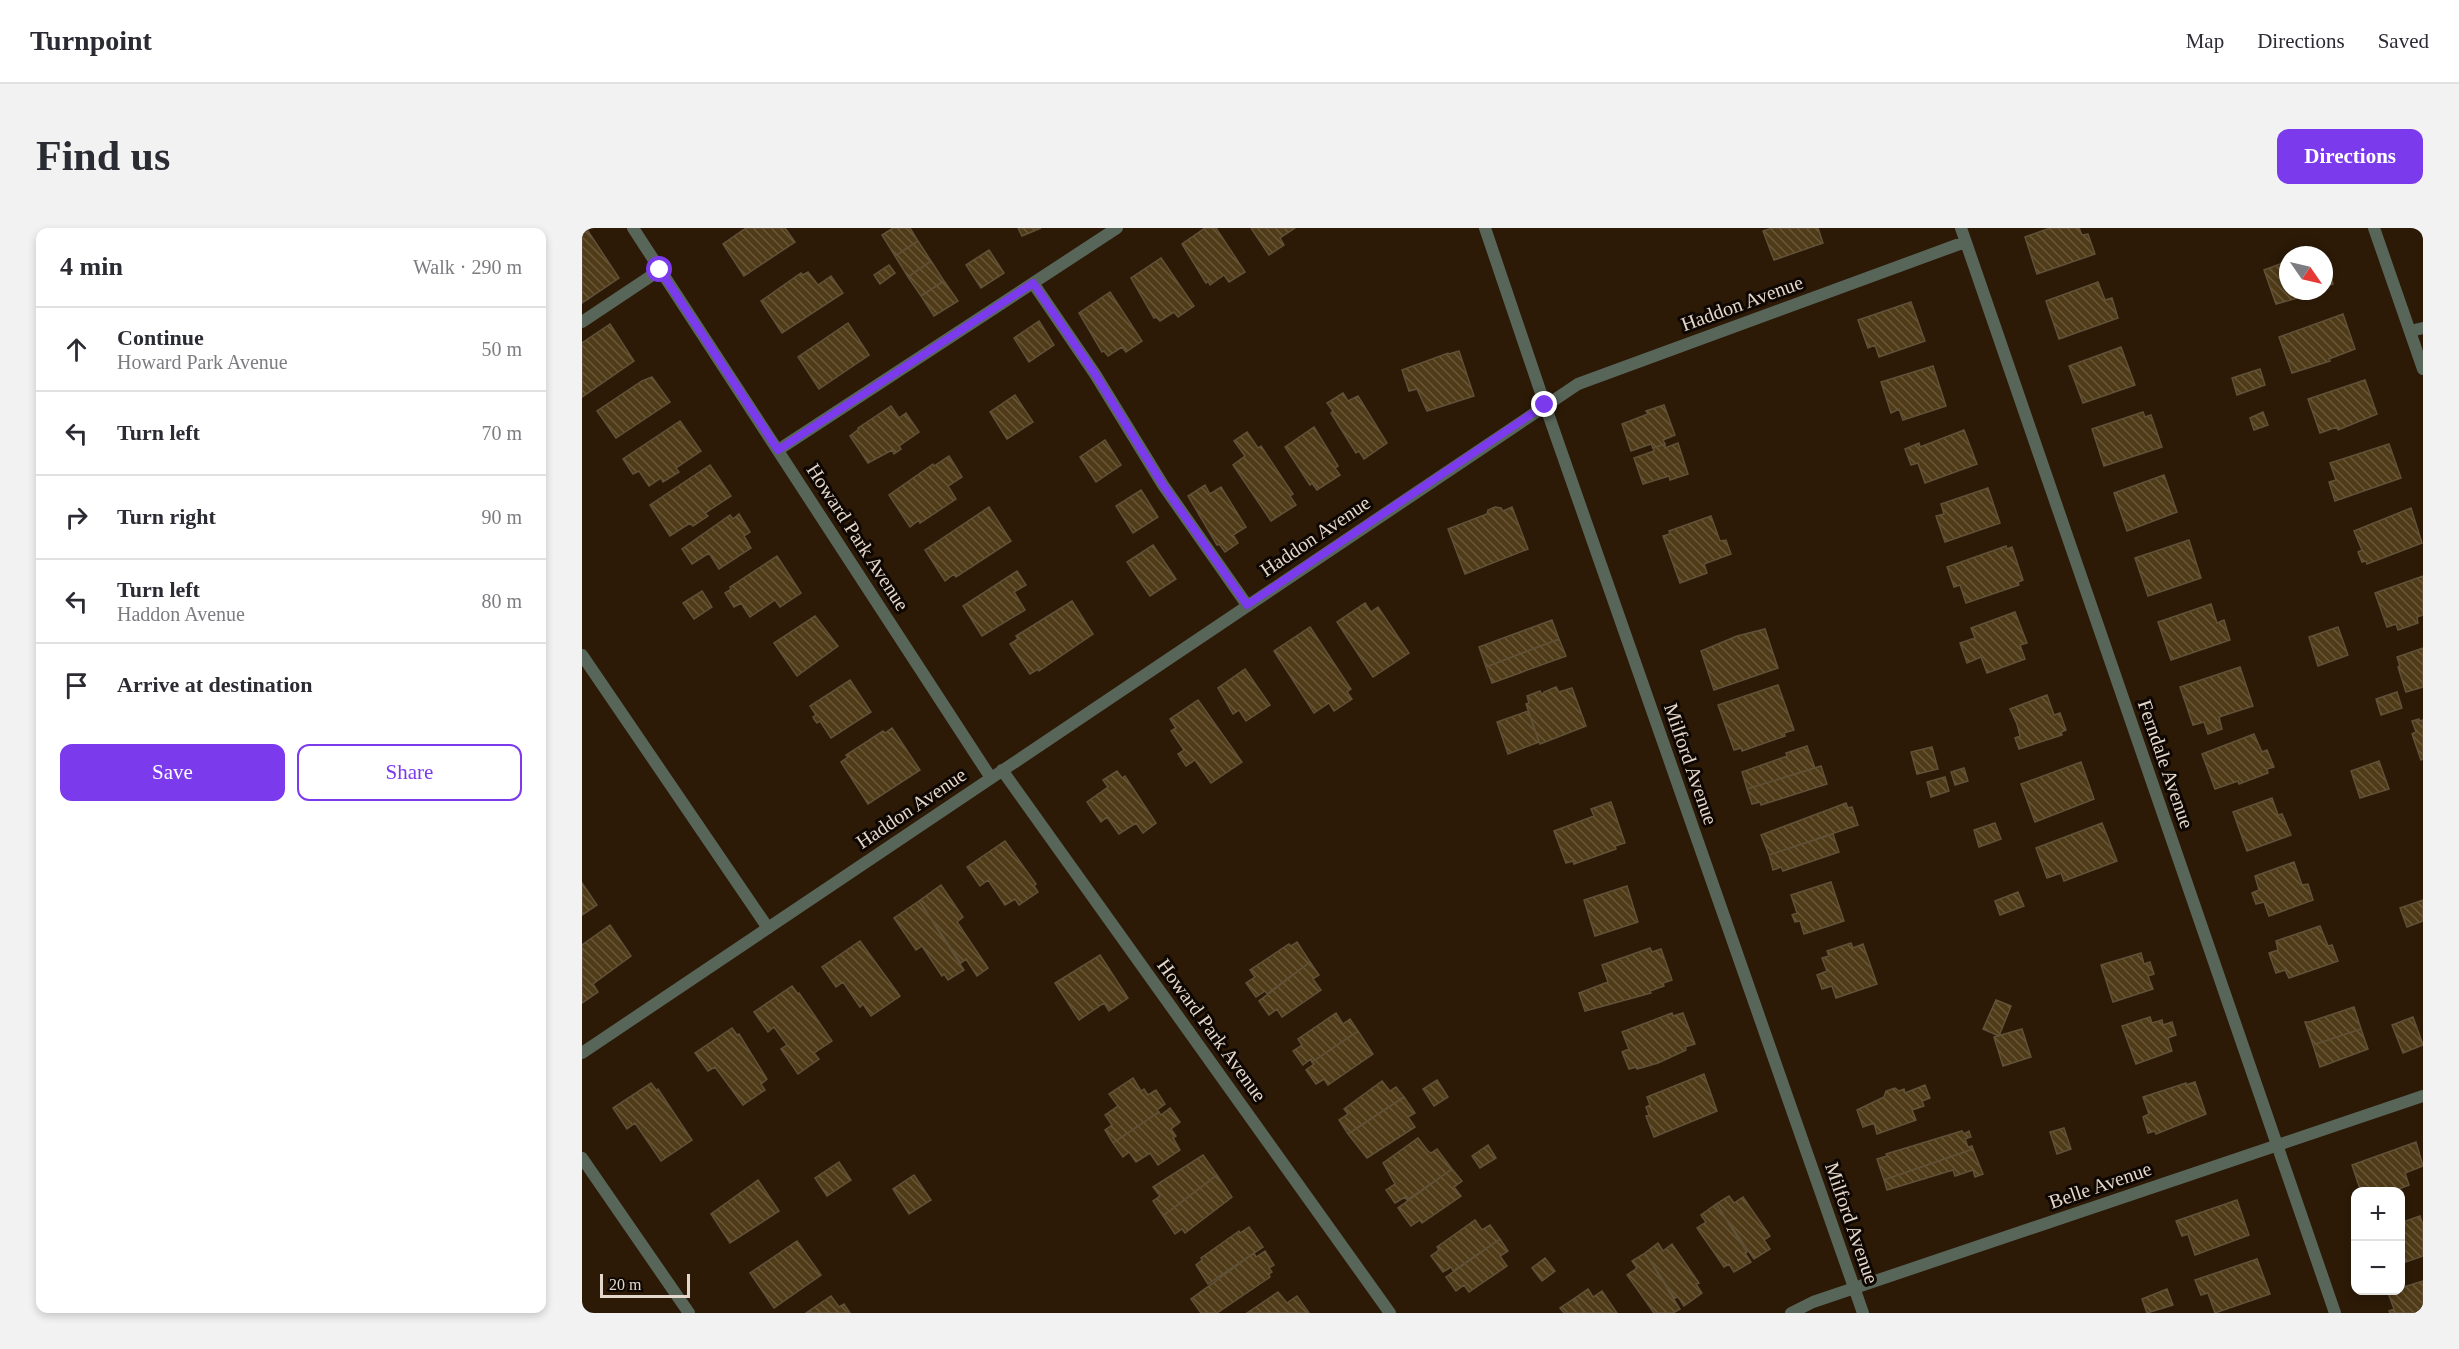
<!DOCTYPE html>
<meta charset="utf-8">
<style>
:root{--surface:#fff;--page:#f2f2f3;--text:#2b2b33;--muted:#7c7c81;--line:#e1e1e2;--accent:#7c3aed}
body{margin:0;font-family:Georgia,serif;background:var(--page);color:var(--text)}
.controls{position:absolute;right:18px;bottom:18px;display:grid;overflow:hidden;border-radius:12px;box-shadow:0 3px 9px #0003}
.controls button{width:54px;height:54px;display:grid;place-items:center;padding:0;border:0;border-bottom:2px solid var(--line);background:var(--surface);color:var(--text);font:30px sans-serif}
.compass{position:absolute;left:1697px;top:18px;width:54px;height:54px;border-radius:50%;background:var(--surface);box-shadow:0 3px 9px #0003;rotate:124deg}
.scale{position:absolute;left:18px;bottom:15px;width:90px;box-sizing:border-box;padding-left:6px;border:3px solid #e4d7cc;border-top:0;font-size:16px;line-height:21px;white-space:nowrap;color:#e4d7cc;-webkit-text-stroke:4px #0f0702;paint-order:stroke}
.stop{position:absolute;width:18px;height:18px;margin:-14px;border:4px solid #7c3aed;border-radius:50%;background:#fff}
.stop.end{background:#7c3aed;border-color:#fff;box-shadow:0 2px 6px #0008}
.list{margin:0;padding:0;list-style:none}
h2{display:flex;justify-content:space-between;align-items:center;height:78px;margin:0;padding:0 24px;font-size:26px}
h2 small{font-size:20px;font-weight:400;color:var(--muted)}
.list li{display:grid;grid-template-columns:39px 1fr auto;gap:18px;align-items:center;box-sizing:border-box;height:84px;padding:0 24px;border-top:2px solid var(--line)}
.list b{display:block;font-size:22px;white-space:nowrap}
.list p{margin:0;font-size:20px;white-space:nowrap;color:var(--muted)}
.list em{font-size:20px;font-style:normal;color:var(--muted)}
.actions{display:flex;gap:12px;padding:18px 24px}
.actions a{flex:1;padding:14px 0;border:2px solid var(--accent);border-radius:12px;text-align:center;font-size:21px;color:var(--accent)}
.actions .main{background:var(--accent);color:#fff}
.icon{flex:none;width:33px;height:33px;fill:none;stroke:currentColor;stroke-width:2;stroke-linecap:round;stroke-linejoin:round}
.map{position:relative;flex:none;width:1841px;height:1085px;overflow:hidden;border-radius:12px}
header{display:flex;align-items:center;gap:36px;box-sizing:border-box;height:84px;padding:0 30px;background:var(--surface);border-bottom:2px solid var(--line)}
header strong{font-size:28px}
nav{display:flex;gap:33px;margin-inline-start:auto;font-size:21px}
.intro{display:flex;align-items:center;justify-content:space-between;box-sizing:border-box;height:144px;padding:0 36px}
h1{margin:0;font-size:42px}
.button{padding:15px 27px;border-radius:12px;background:var(--accent);color:#fff;font-size:21px;font-weight:700}
main{display:flex;gap:36px;padding:0 36px}
aside{flex:1;background:var(--surface);border-radius:12px;box-shadow:0 3px 9px #0003}
.map>svg:first-child{display:block}
</style>
<header>
<strong>Turnpoint</strong>
<nav><a>Map</a><a>Directions</a><a>Saved</a></nav>
</header>
<div class="intro"><h1>Find us</h1><a class="button">Directions</a></div>
<main>
<aside>
<h2>4 min<small>Walk · 290 m</small></h2>
<ul class="list">
<li><svg class="icon" aria-label="ahead" viewBox="0 0 24 24"><path d="M12 20V5M6 11l6-6 6 6"/></svg><div><b>Continue</b><p>Howard Park Avenue</p></div><em>50 m</em></li>
<li><svg class="icon" aria-label="left" viewBox="0 0 24 24"><path d="M17 20v-9H6M10 6l-5 5 5 5"/></svg><div><b>Turn left</b></div><em>70 m</em></li>
<li><svg class="icon" aria-label="right" viewBox="0 0 24 24"><path d="M7 20v-9h11M14 6l5 5-5 5"/></svg><div><b>Turn right</b></div><em>90 m</em></li>
<li><svg class="icon" aria-label="left" viewBox="0 0 24 24"><path d="M17 20v-9H6M10 6l-5 5 5 5"/></svg><div><b>Turn left</b><p>Haddon Avenue</p></div><em>80 m</em></li>
<li><svg class="icon" aria-label="arrive" viewBox="0 0 24 24"><path d="M6 21V4h12l-3 4 3 4H6"/></svg><div><b>Arrive at destination</b></div></li>
</ul>
<div class="actions"><a class="main">Save</a><a>Share</a></div>
</aside>
<div class="map">
<svg width="1841" height="1085" viewBox="0 0 1841 1085">
<defs>
<pattern id="building-back-hatch" width="6" height="6" patternUnits="userSpaceOnUse" patternTransform="scale(1.5)"><rect width="6" height="6" fill="#503b18"/><path d="M-1 5l2 2M0 0l6 6M5-1l2 2" fill="none" stroke="#695738"/></pattern>
</defs>
<rect width="100%" height="100%" fill="#2c1a07"/>
<path fill="url(#building-back-hatch)" stroke="#605139" stroke-width="1.5" d="M0,0H4L37,50L0,75Z
M164,0H203L213,14L162,48L141,16Z
M311,0H328L336,13L313,28L300,7Z
M436,0H459L440,8Z
M623,0H634L663,44L647,54L642,47L628,57L626,53L624,55L600,16Z
M669,0H713L698,10L702,17L687,27Z
M1190,0H1236L1241,15L1192,32L1181,3Z
M1468,0H1497L1500,7L1506,6L1513,26L1455,46L1443,9Z
M336,13L349,33L326,49L313,28Z
M407,22L422,45L399,60L384,37Z
M1742,29L1751,56L1742,59Z
M579,30L612,78L596,89L592,84L578,93L574,89L572,90L549,50Z
M349,33L362,53L339,68L326,49Z
M1706,33V63H1731L1725,65L1726,67L1694,76L1682,42Z
M307,37L313,45L298,56L292,47Z
M226,44L236,57L249,48L261,65L200,105L179,73L219,45L221,47Z
M362,53L376,73L352,88L339,68Z
M1516,54L1523,72L1530,70L1536,90L1477,111L1464,73Z
M528,64L560,113L544,124L540,119L526,128L522,123L520,124L497,85Z
M1329,74L1343,113L1297,129L1293,117L1286,120L1276,92Z
M1761,86L1773,121L1747,131L1748,133L1710,145L1697,109Z
M457,93L472,117L447,134L432,110Z
M266,95L287,127L237,161L216,129Z
M28,96L52,133L0,169V115Z
M1539,119L1553,157L1501,175L1487,138Z
M877,123L892,168L845,183L835,161L827,163L820,142L866,125L867,126Z
M1351,138L1364,178L1321,192L1317,181L1309,185L1299,154Z
M1678,141L1683,157L1655,167L1650,150Z
M70,149L88,174L34,210L15,183L60,153Z
M1783,152L1795,186L1756,202L1755,199L1738,205L1726,171Z
M761,165L766,173L776,168L805,215L782,231L777,223L774,225L749,185L751,183L745,175Z
M433,167L451,194L425,211L408,184Z
M1082,177L1093,207L1081,212L1083,216L1071,220L1069,216L1049,223L1040,196L1066,186L1064,183Z
M309,178L317,190L324,185L337,204L317,218L319,221L312,226L310,222L286,235L268,208L277,201L276,200Z
M1561,184L1563,189L1569,187L1580,219L1522,238L1510,201Z
M1681,184L1686,197L1672,202L1668,190Z
M98,193L119,223L94,240L97,244L81,254L79,250L67,258L57,243L51,246L41,231Z
M732,199L756,238L753,240L758,247L735,262L730,255L728,257L703,219Z
M1382,202L1395,236L1343,255L1336,235L1329,237L1323,221L1337,215L1338,219Z
M665,204L676,220L679,218L711,266L708,268L714,277L689,293L651,237L663,228L652,213Z
M523,212L539,237L514,254L498,229Z
M1096,215L1106,246L1088,252L1087,248L1061,256L1052,230L1072,223L1071,220L1083,216V220Z
M1807,216L1819,250L1753,273L1747,254L1754,252L1748,235Z
M367,228L380,249L366,258L374,271L338,295L337,292L328,299L307,267L351,236L352,238Z
M128,237L149,268L123,285L126,288L111,298L108,295L88,308L68,277Z
M1582,247L1595,284L1545,303L1532,265Z
M623,257L628,266L639,259L664,299L651,307L656,315L643,324L637,316L635,317L606,268Z
M1406,260L1418,295L1363,314L1354,288L1362,286L1359,276Z
M559,262L576,289L551,305L534,278Z
M407,279L429,313L374,349L372,346L363,353L343,322Z
M913,279L919,280L921,283L930,279L946,321L883,346L866,301L905,286L906,282Z
M1829,280L1840,315L1785,336L1784,333L1780,334L1776,324L1780,322L1772,303Z
M157,286L168,304L162,308L169,320L137,341L127,325L110,336L100,321L148,287L151,291Z
M1129,288L1138,313L1144,312L1149,326L1122,336L1125,345L1098,355L1081,308L1088,306L1087,303Z
M1607,312L1619,350L1566,368L1553,330Z
M571,317L594,351L568,368L545,334Z
M1424,318L1425,321L1430,319L1441,352L1436,354L1437,357L1384,375L1378,357L1372,359L1365,339Z
M195,328L219,365L198,379L193,372L168,389L159,375L152,379L143,365L149,361L148,359Z
M435,343L444,357L432,364L443,382L400,408L381,378Z
M1841,348V387L1835,389L1836,395L1816,402L1814,396L1805,399L1793,365Z
M120,363L130,379L112,391L101,375Z
M490,373L511,406L457,443L456,441L448,446L428,416L436,411L434,408Z
M783,375L789,384L796,379L827,425L791,449L755,394Z
M1629,376L1635,395L1642,392L1648,412L1589,432L1576,394Z
M1433,384L1445,415L1438,417L1443,431L1405,445L1399,429L1385,435L1378,415L1393,410L1389,400Z
M233,388L256,418L215,448L192,415Z
M970,392L977,411L904,439L897,419Z
M728,399L769,461L765,464L770,471L752,483L747,475L732,485L692,423Z
M1756,399L1766,427L1736,438L1727,409Z
M1183,401L1196,440L1132,462L1119,423L1155,408Z
M977,411L984,428L910,455L904,439Z
M1841,420V459L1824,464L1816,439L1818,438L1815,429Z
M1658,439L1671,478L1637,489L1640,501L1626,506L1622,494L1611,497L1598,459Z
M663,441L688,477L664,493L657,482L651,486L636,460Z
M268,452L289,484L249,510L238,493L235,495L232,491L231,489L234,487L228,478Z
M1196,457L1212,502L1202,505L1203,508L1160,523L1159,520L1152,522L1136,477Z
M974,459L977,464L990,460L1004,498L958,516L944,476L947,475L945,468L958,463L960,467L962,464Z
M1815,464L1820,480L1799,487L1794,471Z
M1465,467L1472,487L1478,485L1484,502L1479,504L1480,507L1437,521L1433,510L1438,508L1435,496L1428,481Z
M616,472L660,534L629,555L613,532L604,538L596,526L602,522L589,503L594,500L588,491Z
M946,483L957,514L926,526L915,494Z
M1837,491V493L1841,492V531L1839,532L1830,506L1834,504L1830,493Z
M310,500L338,542L286,576L259,534L266,529L264,527L301,503L303,505Z
M1672,506L1680,524L1685,522L1692,539L1685,541L1686,545L1657,556L1656,553L1633,561L1620,526Z
M1225,518L1233,540L1165,561L1160,544L1205,528L1204,525Z
M1350,519L1356,541L1335,546L1329,524Z
M1797,533L1807,561L1778,570L1769,543Z
M1499,534L1512,571L1453,594L1439,556Z
M1239,538L1245,556L1179,577L1178,574L1170,576L1165,561Z
M1382,540L1386,553L1373,557L1369,544Z
M535,543L540,550L543,548L574,595L561,605L554,595L537,606L525,589L519,594L505,574L526,559L521,552Z
M1363,549L1367,563L1349,569L1345,554Z
M1690,570L1696,587L1700,586L1709,607L1665,623L1651,584Z
M1029,574L1043,615L1033,618L1034,621L992,636L991,633L984,635L972,603L1012,588L1009,581Z
M1264,575L1266,580L1270,579L1276,597L1187,627L1179,607Z
M1413,595L1419,611L1397,619L1392,602Z
M1520,595L1535,633L1482,653L1479,645L1465,650L1454,620Z
M1251,606L1257,624L1201,643L1199,639L1191,642L1187,627Z
M423,613L454,656L452,658L456,664L437,677L433,671L423,677L406,652L398,658L385,639Z
M1712,634L1720,657L1726,656L1731,672L1687,688L1682,674L1674,676L1670,665L1677,662L1673,648Z
M1249,654L1262,693L1222,706L1218,693L1213,694L1210,687L1215,685L1209,667Z
M0,655L15,677L0,687Z
M359,657L381,689L375,694L406,740L395,748L384,731L379,735L337,673Z
M1045,658L1056,694L1013,708L1002,672Z
M1436,664L1442,678L1418,687L1413,673Z
M1841,672V693L1825,699L1818,680Z
M337,673L382,742L366,752L362,746L360,748L340,718L334,722L312,690Z
M28,697L49,728L11,756L16,764L0,775V717Z
M1738,698L1746,718L1750,717L1756,733L1707,750L1703,742L1694,745L1687,725L1696,722L1694,713Z
M278,713L318,768L289,788L281,776L278,779L261,754L254,759L240,739Z
M715,714L728,734L685,766L683,763L674,769L664,755L673,749L668,742L707,716L709,718Z
M1269,715L1271,720L1281,716L1295,756L1254,770L1250,758L1240,761L1235,747L1245,743L1240,730L1247,728L1245,723Z
M1068,720L1070,724L1079,721L1090,752L1081,755L1082,758L1068,763L1069,765L1003,783L997,765L1026,754L1020,737Z
M1559,725L1562,736L1568,734L1572,746L1566,748L1571,761L1531,774L1519,737Z
M518,727L546,770L527,783L522,775L497,792L473,755Z
M728,734L737,747L731,751L739,762L700,789L695,781L687,787L677,773Z
M210,758L216,766L217,765L250,813L232,825L237,831L216,846L199,821L205,817L192,799L186,804L172,784Z
M1414,772L1429,778L1417,808L1401,801Z
M1772,779L1779,801L1731,817L1723,794H1727Z
M754,785L761,796L768,791L776,803L730,834L729,831L721,837L711,823L720,817L716,811Z
M1090,785L1091,788L1101,785L1113,816L1103,819L1104,822L1076,835L1055,841L1054,839L1047,841L1040,824L1047,821L1040,804Z
M1568,789L1570,795L1580,792L1581,797L1590,794L1594,807L1586,810L1590,823L1554,836L1540,798Z
M1831,789L1841,817L1821,825L1810,797Z
M150,800L155,807L157,806L185,851L179,856L183,862L161,877L133,839L126,843L113,825Z
M1440,801L1449,829L1421,838L1412,809Z
M1779,801L1786,821L1738,839L1731,817Z
M776,803L791,826L746,857L742,851L734,856L724,842L732,836L730,834Z
M1122,846L1135,883L1072,909L1064,888L1067,887L1064,879L1068,877L1065,869Z
M551,850L559,863L562,861L566,867L574,862L583,876L575,882L577,884L531,915L523,902L530,897L523,887L536,878L527,866Z
M855,852L866,869L852,878L841,861Z
M800,853L808,863L814,859L822,869L766,906L757,892L766,886L762,881Z
M1613,854L1624,886L1574,906L1573,903L1566,905L1561,889L1567,886L1561,869L1604,855V857Z
M69,855L75,863L76,861L110,912L79,933L53,895L45,901L31,880Z
M1343,857L1348,870L1340,873L1342,878L1330,882L1334,892L1295,906L1292,895L1281,899L1275,882L1302,869L1304,863L1313,860L1317,863L1322,861L1323,865Z
M822,869L833,885L826,889L833,899L785,930L766,906Z
M588,880L598,894L589,901L594,908L591,910L598,922L576,937L568,925L554,934L547,924L541,929L531,915L577,884L579,887Z
M1482,900L1489,921L1475,926L1468,904Z
M1380,903L1382,906L1387,903L1389,909L1383,911L1386,919L1390,918L1391,921L1302,952L1295,931L1305,928L1304,926Z
M836,910L846,923L849,925L855,921L870,941L825,972L823,969L813,975L804,962L813,956L801,935Z
M1834,914L1841,938L1823,945L1827,957L1809,964H1779L1770,937Z
M906,917L914,930L898,940L890,928Z
M1391,921L1401,946L1393,949L1391,942L1373,948L1371,942L1305,962L1302,952Z
M621,927L635,947L581,988L571,973L578,968L571,959Z
M257,934L269,952L245,968L233,950Z
M870,941L880,953L872,959L879,968L840,995L838,992L829,998L816,980Z
M332,947L349,972L327,986L311,961Z
M635,947L650,969L603,1005L600,1001L593,1006L581,988Z
M176,952L197,983L148,1015L129,986Z
M1147,968L1152,975L1161,969L1188,1008L1182,1012L1188,1021L1172,1031L1134,976Z
M1655,972L1667,1007L1613,1027L1606,1006L1600,1008L1594,993Z
M1134,976L1165,1024L1163,1025L1169,1034L1152,1044L1147,1036L1142,1039L1115,1000L1124,994L1119,987Z
M1838,988L1841,997V1028L1818,1036V995Z
M893,992L900,1002L908,997L918,1011L871,1043L869,1039L861,1044L849,1028L857,1022L855,1019Z
M667,999L681,1019L626,1056L614,1037L620,1032L619,1030L657,1003L658,1005Z
M918,1011L926,1023L918,1028L925,1038L887,1064L882,1057L874,1063L864,1049Z
M215,1013L239,1047L192,1080L168,1045Z
M1076,1015L1081,1023L1090,1016L1117,1055L1114,1056L1120,1065L1102,1078L1096,1069L1093,1070L1063,1025Z
M683,1023L692,1037L687,1040L690,1044L687,1046L688,1049L635,1085H619L609,1071L672,1025L674,1029Z
M1063,1025L1098,1081L1091,1085H1072L1045,1047L1055,1040L1050,1033Z
M963,1030L973,1043L960,1053L950,1040Z
M1675,1031L1688,1066L1633,1085L1626,1065L1619,1067L1613,1052Z
M1841,1053V1085H1808L1807,1083L1812,1081L1806,1065L1818,1062V1060Z
M1006,1061L1011,1069L1020,1063L1035,1085H1002L993,1070Z
M1585,1061L1591,1077L1565,1085L1560,1071Z
M696,1064L705,1075L715,1068L727,1085H665Z
M249,1068L257,1079L262,1076L268,1085H224Z
M993,1070L1002,1085H982L978,1080Z"/>
<g fill="none" stroke-linecap="round" stroke-linejoin="round">
<path stroke="#586659" stroke-width="12" d="M451,55L513,146L581,257L665,377
M0,94L78,42
M196,222L535,0
M0,427L186,700"/>
<path stroke="#586659" stroke-width="12" d="M51,0L409,550
M533,0V1
M903,0L963,177L1281,1085
M1379,0L1753,1085
M1792,0L1841,141
M1828,103L1841,100
M420,542L808,1085
M0,825L996,156L1383,14
M0,930L107,1085"/>
<path stroke="#586659" stroke-width="12" d="M1209,1085L1231,1074L1841,868"/>
</g>
<g fill="none" stroke-linecap="round" stroke-linejoin="round">
<path stroke="#7c3aed" stroke-width="8" d="M78,42L196,222L451,55L513,146L581,257L665,377L963,177"/>
</g>
<g text-anchor="middle" stroke-width="6" stroke-linejoin="round" paint-order="stroke">
<g font-size="20" fill="#e4d7cc" stroke="#0f0702">
<text transform="translate(1160 75) rotate(-20)" y="7">Haddon Avenue</text>
<text transform="translate(733 308) rotate(-34)" y="7">Haddon Avenue</text>
<text transform="translate(276 309) rotate(57)" y="7">Howard Park Avenue</text>
<text transform="translate(1109 536) rotate(71)" y="7">Milford Avenue</text>
<text transform="translate(1584 536) rotate(71)" y="7">Ferndale Avenue</text>
<text transform="translate(329 580) rotate(-34)" y="7">Haddon Avenue</text>
<text transform="translate(630 802) rotate(54)" y="7">Howard Park Avenue</text>
<text transform="translate(1518 957) rotate(-19)" y="7">Belle Avenue</text>
<text transform="translate(1270 995) rotate(71)" y="7">Milford Avenue</text>
</g>
</g>
</svg>
<div class="controls">
<button>+</button>
<button>−</button>
</div>
<svg class="compass" viewBox="-18 -18 36 36"><path d="M0-13l5 13h-10z" fill="#e53935"/><path d="M0 13l5-13h-10z" fill="#7c7c81"/></svg>
<div class="scale">20 m</div>
<div class="stop" style="left:78px;top:42px"></div>
<div class="stop end" style="left:963px;top:177px"></div>
</div>
</main>
